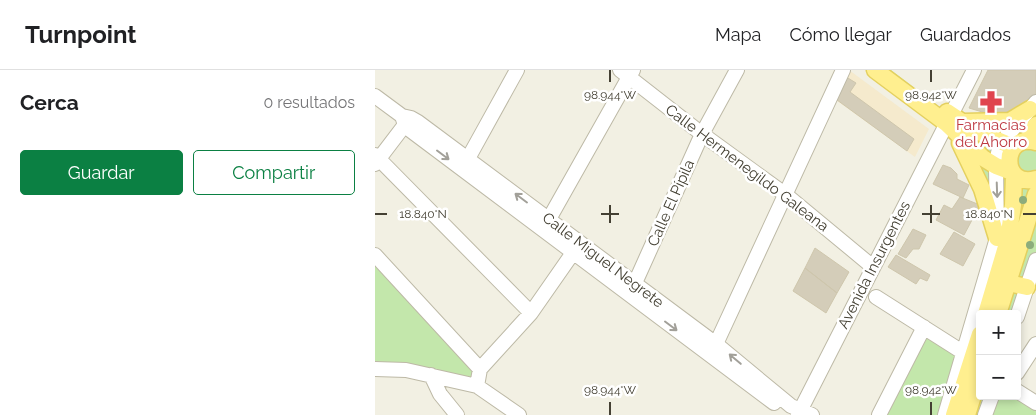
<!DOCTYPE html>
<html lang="es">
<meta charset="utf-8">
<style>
:root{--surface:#fff;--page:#f6f6f6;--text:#202124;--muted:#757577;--line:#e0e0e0;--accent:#0b8043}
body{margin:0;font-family:Raleway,sans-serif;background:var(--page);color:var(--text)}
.controls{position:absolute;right:15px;bottom:15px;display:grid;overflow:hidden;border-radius:5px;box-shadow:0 2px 8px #0003}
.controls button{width:45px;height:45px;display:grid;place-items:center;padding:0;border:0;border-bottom:1px solid var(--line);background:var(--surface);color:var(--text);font:25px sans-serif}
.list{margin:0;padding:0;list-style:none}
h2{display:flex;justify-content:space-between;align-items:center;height:65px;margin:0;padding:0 20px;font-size:21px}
h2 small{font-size:16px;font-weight:400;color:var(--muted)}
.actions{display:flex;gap:10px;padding:15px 20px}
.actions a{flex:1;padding:11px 0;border:1px solid var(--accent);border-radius:5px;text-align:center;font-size:18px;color:var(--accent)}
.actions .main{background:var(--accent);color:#fff}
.map{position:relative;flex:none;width:661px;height:345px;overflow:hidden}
header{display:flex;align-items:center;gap:30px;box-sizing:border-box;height:70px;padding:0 25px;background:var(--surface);border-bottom:1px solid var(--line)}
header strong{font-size:24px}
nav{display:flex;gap:28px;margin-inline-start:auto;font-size:18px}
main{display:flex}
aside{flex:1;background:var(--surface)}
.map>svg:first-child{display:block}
</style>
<header>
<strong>Turnpoint</strong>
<nav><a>Mapa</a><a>Cómo llegar</a><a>Guardados</a></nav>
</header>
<main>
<aside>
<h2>Cerca<small>0 resultados</small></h2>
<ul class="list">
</ul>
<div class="actions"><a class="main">Guardar</a><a>Compartir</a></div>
</aside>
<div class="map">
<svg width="661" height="345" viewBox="0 0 661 345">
<rect width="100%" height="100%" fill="#f2f0e3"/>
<path fill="#f5eacd" d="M474,0L554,59L540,87L458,28Z"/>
<path fill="#c3e7ab" d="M500,0H516L575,45L612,52L661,32V190L642,244H605V264L579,345H504L549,257L589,282L622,168L573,49Z
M0,185L105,299L102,316L0,299Z
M605,326H642L661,334V345H592Z"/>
<path fill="#d4cdb9" stroke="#cec6ac" d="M613,0H661V27L639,39L627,44H614L594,38Z
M468,5L481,13L475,22L539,69L532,81L458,27Z
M568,95L576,98L582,104V109L594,115L588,128L558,114Z
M585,127L605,135L589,165L561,150L569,135L577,139Z
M538,159L551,165L544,179H538L531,188L523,184Z
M579,162L600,174L588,196L565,184Z
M440,178L474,202L462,223L430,198Z
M521,185L555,205L552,211L545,208L541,214L513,197Z
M430,198L462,223L451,243L418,221Z"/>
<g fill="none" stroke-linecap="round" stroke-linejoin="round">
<defs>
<path id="minor" d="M245,0L327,64L411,125L498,197
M0,26L27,46L36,48L43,52L341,274L416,336L437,345
M27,46L30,55L35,60L399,333
M0,85L156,243
M0,94L35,48
M90,94L142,0
M174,149L258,0
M0,185L105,299
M260,213L327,64L362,0
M501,227L589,283
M642,247L661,190
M341,274L468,0
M0,299L31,300L102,316L144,345
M642,303L661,274
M56,305L65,324L82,345
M102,316L105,299L156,243L202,177
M642,321L661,333
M423,345L599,0
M504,345L549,257
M570,345L622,168L621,96L623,83L627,72L661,32
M610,345L617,326"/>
<path id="major" d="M500,0L571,53L608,88L621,96L637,102
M572,42L599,60L639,77
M588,52L635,51L655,39
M652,71L661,55
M661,72C626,62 625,119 661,109
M585,73L607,119L622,168
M633,213L652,217
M611,244L633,170L638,135L639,105
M623,244L661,124
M579,345L605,264
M592,345L605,303"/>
</defs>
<use href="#minor" stroke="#bdb9a6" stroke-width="16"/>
<use href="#major" stroke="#e4d05f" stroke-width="19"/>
<use href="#minor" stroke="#fff" stroke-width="14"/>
<use href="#major" stroke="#ffef8f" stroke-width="16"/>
</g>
<g fill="#8cac7c">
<circle cx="648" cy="130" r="4"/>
<circle cx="655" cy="175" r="4"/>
</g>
<defs><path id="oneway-shaft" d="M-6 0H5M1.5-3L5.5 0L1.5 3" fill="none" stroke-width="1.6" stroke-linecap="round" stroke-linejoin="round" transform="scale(1.25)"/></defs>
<g stroke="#a2a099">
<use href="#oneway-shaft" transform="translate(68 85) rotate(37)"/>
<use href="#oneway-shaft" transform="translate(622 120) rotate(88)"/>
<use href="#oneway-shaft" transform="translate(146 128) rotate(-143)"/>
<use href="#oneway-shaft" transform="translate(296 256) rotate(37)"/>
<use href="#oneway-shaft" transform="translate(360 289) rotate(-140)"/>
</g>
<path fill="none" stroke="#444033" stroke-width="2" d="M235,0V12M556,0V12M235,135V153M556,135V153M0,144H12M226,144H244M547,144H565M648,144H661M235,332V345M556,332V345"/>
<defs>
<symbol id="pharmacy-bare" viewBox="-9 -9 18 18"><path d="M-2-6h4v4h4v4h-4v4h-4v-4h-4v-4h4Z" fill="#e0444e" stroke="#fff" stroke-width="2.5" paint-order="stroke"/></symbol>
</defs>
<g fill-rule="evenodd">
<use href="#pharmacy-bare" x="600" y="16" width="32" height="32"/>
</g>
<g text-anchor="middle" stroke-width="5" stroke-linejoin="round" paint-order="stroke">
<g font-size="15" fill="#be3a42" stroke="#fff">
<text x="616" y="60">Farmacias<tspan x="616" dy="17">del Ahorro</tspan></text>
</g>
<g font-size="15" fill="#444033" stroke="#fff">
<text transform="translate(372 98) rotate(37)" y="5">Calle Hermenegildo Galeana</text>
<text transform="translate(296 133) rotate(-66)" y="5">Calle El Pípila</text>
<text transform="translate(228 190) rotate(37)" y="5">Calle Miguel Negrete</text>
<text transform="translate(499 195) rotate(-63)" y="5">Avenida Insurgentes</text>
</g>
</g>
<g font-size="12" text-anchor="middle" fill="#444033" stroke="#fff" stroke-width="5" stroke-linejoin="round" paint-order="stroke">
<text x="235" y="29">98.944°W</text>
<text x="556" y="29">98.942°W</text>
<text x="48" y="148">18.840°N</text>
<text x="614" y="148">18.840°N</text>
<text x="235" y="324">98.944°W</text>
<text x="556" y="324">98.942°W</text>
</g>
</svg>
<div class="controls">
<button>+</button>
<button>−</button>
</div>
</div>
</main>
